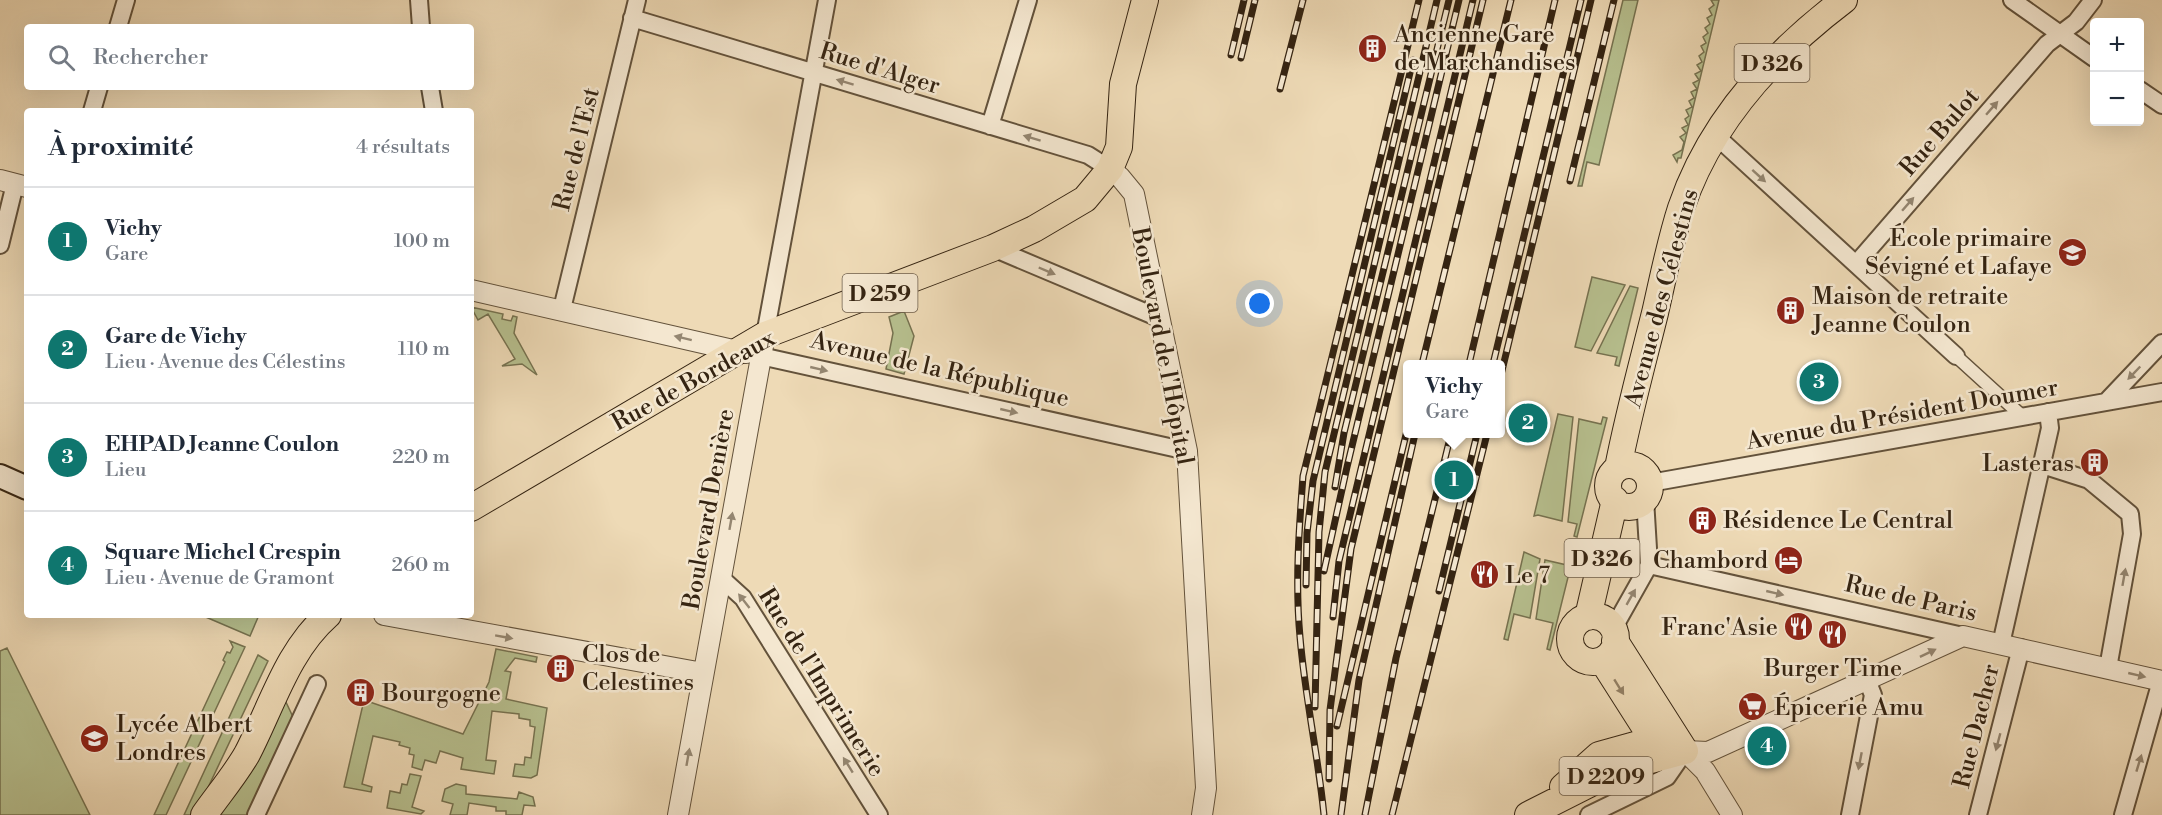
<!DOCTYPE html>
<html lang="fr">
<meta charset="utf-8">
<style>
:root{--surface:#fff;--page:#f2f2f3;--text:#1f2937;--muted:#747a83;--line:#e0e1e3;--accent:#0f766e}
body{margin:0;font-family:"Libre Bodoni",serif;background:var(--page);color:var(--text)}
.controls{position:absolute;right:18px;top:18px;display:grid;overflow:hidden;border-radius:6px;box-shadow:0 6px 24px #0002}
.controls button{width:54px;height:54px;display:grid;place-items:center;padding:0;border:0;border-bottom:2px solid var(--line);background:var(--surface);color:var(--text);font:30px sans-serif}
.you{position:absolute;left:1260px;top:304px;width:21px;height:21px;margin:-15px;border:4px solid #fff;border-radius:50%;background:#1a73e8;box-shadow:0 0 0 9px #1a73e833}
.badge{display:grid;place-items:center;width:39px;height:39px;border-radius:50%;background:var(--accent);color:#fff;font-size:20px;font-weight:700}
.pin{position:absolute;translate:-50% -50%;border:3px solid #fff;box-shadow:0 2px 6px #0006}
.popup{position:absolute;left:1403px;top:360px;width:102px;height:78px;box-sizing:border-box;display:grid;place-content:center;border-radius:6px;background:var(--surface);filter:drop-shadow(0 2px 4px #0005);font-size:20px;white-space:nowrap;color:var(--muted)}
.popup b{font-size:22px;color:var(--text)}
.popup::after{content:'';position:absolute;left:50%;top:100%;margin-left:-12px;border:12px solid transparent;border-top-color:var(--surface)}
.list{margin:0;padding:0;list-style:none}
h2{display:flex;justify-content:space-between;align-items:center;height:78px;margin:0;padding:0 24px;font-size:26px}
h2 small{font-size:20px;font-weight:400;color:var(--muted)}
.list li{display:grid;grid-template-columns:39px 1fr auto;gap:18px;align-items:center;box-sizing:border-box;height:108px;padding:0 24px;border-top:2px solid var(--line)}
.list b{display:block;font-size:22px;white-space:nowrap}
.list p{margin:0;font-size:20px;white-space:nowrap;color:var(--muted)}
.list em{font-size:20px;font-style:normal;color:var(--muted)}
.icon{flex:none;width:33px;height:33px;fill:none;stroke:currentColor;stroke-width:2;stroke-linecap:round;stroke-linejoin:round}
.map{position:relative;flex:none;width:2162px;height:815px;overflow:hidden}
.search{position:absolute;background:var(--surface);box-shadow:0 6px 24px #0002;left:24px;top:24px;width:450px;height:66px;display:flex;align-items:center;gap:15px;box-sizing:border-box;padding:0 21px;border-radius:6px;color:var(--muted);font-size:22px}
.panel{position:absolute;background:var(--surface);box-shadow:0 6px 24px #0002;left:24px;top:108px;width:450px;height:510px;border-radius:6px}
.map>svg:first-child{display:block}
</style>
<div class="map">
<svg width="2162" height="815" viewBox="0 0 2162 815">
<rect width="100%" height="100%" fill="#eedab6"/>
<filter id="stains"><feTurbulence type="fractalNoise" baseFrequency=".00333" numOctaves="4"/><feColorMatrix values="0 0 0 0 .2 0 0 0 0 .09 0 0 0 0 .02 0 0 0 .5 -.17"/></filter>
<radialGradient id="worn" r=".72"><stop offset=".6" stop-color="#630" stop-opacity="0"/><stop offset="1" stop-color="#630" stop-opacity=".3"/></radialGradient>
<path fill="#b7c08f" stroke="#767250" stroke-width="1.5" d="M1623,0H1638L1602,152L1599,165L1587,162L1582,186H1578Z
M1711,0H1719L1681,158H1678L1677,162L1673,155L1682,150L1684,142L1680,137L1686,133L1682,128L1688,125L1685,119L1689,116L1686,110L1692,107L1689,101L1694,98L1691,92L1697,89L1693,83L1699,80L1695,74L1701,71L1697,65L1702,62L1699,56L1704,52L1701,46L1706,43L1703,37L1708,33L1705,28L1710,24L1707,18L1712,15L1709,9L1714,5Z
M1592,277L1625,285L1591,351L1575,347Z
M1630,286L1638,288L1619,366L1615,365L1617,357L1597,353Z
M471,307L503,314L502,319L511,321L513,316L517,317L514,333L537,375L522,364L502,366L515,359L488,314L478,320Z
M904,311L914,336L904,374L886,369L893,333L889,317Z
M1558,414L1573,417L1562,521L1538,515L1534,516Z
M1603,417L1607,418L1577,537L1574,536L1577,524L1568,522L1579,419L1601,424Z
M1524,552L1540,559L1530,618L1514,614L1508,640L1504,639Z
M1570,552L1574,553L1550,650L1547,649L1553,623L1536,619L1545,560L1567,565Z
M201,615H259L250,636Z
M230,641L245,647L166,815H154L225,662L223,660L227,652L230,653L233,647Z
M7,648L90,815H0V651Z
M496,649L537,657L536,662L515,658L505,671L511,672L506,699L547,708L537,775L531,778L513,776L515,764L524,765L525,757L531,758L535,727L530,726V720L519,718V714L492,711L486,760L496,761L494,774L461,769L463,758L440,751L436,763L425,760L422,770L412,767L414,755L409,754L410,748L399,745L400,742L373,736L362,784L372,787L371,792L344,787L364,700L463,734L489,682Z
M258,655L268,661L195,815H184Z
M288,674L296,679L285,700L293,717L248,815H214Z
M410,774L421,776L412,807L424,811L421,814L387,808L390,791L400,793L402,784L407,785Z
M456,784L466,786V794L517,799L519,792L533,797L535,806L524,805L522,815H506V811H496V807L469,803L467,815H450L453,804L442,801L445,789Z"/>
<g fill="none" stroke-linecap="round" stroke-linejoin="round">
<defs>
<path id="pedestrian" d="M1956,356L2023,417"/>
<path id="minor" d="M419,0L421,27
M2012,0L2094,58
M632,18L1088,155L1110,169
M118,27L126,0
M430,87L434,111
M2140,90L2162,105
M92,111L99,87
M990,126L1028,0
M1716,136L1956,356
M0,245L15,184
M993,248L1159,318
M1856,264L2047,44L2076,22L2093,0
M562,309L637,0
M765,335L827,0
M761,356L1187,451
M2106,402L2162,343
M2042,465L2089,480L2130,514L2132,534L2108,668
M1650,483L2162,392
M1649,565L1963,636
M721,578L743,598L879,815
M1613,629L1649,565L1645,499
M2001,644L2050,428L2048,412
M256,815L317,684
M1589,815L1667,777L1685,751
M1850,815L1873,695L1867,680
M1978,815L2021,648
M2123,815L2161,681"/>
<path id="tertiary" d="M1110,169L1120,177L1134,194L1187,451L1206,788L1202,815
M0,180L27,187
M471,290L746,353
M384,615L703,673
M1685,751L1708,752L1963,636L2162,681
M1685,751L1705,771L1732,815
M678,815L765,335"/>
<path id="secondary" d="M0,476L27,488"/>
<path id="primary" d="M1608 486a21 21 0 1 1 42 0a21 21 0 1 1-42 0Z
M1618,468C1628,416 1642,365 1655,313C1663,278 1670,242 1681,208C1710,122 1774,53 1844,0
M471,508L765,335L993,248L1034,229L1085,199L1110,169L1119,147L1123,84L1145,0
M1570 639a23 23 0 1 1 46 0a23 23 0 1 1-46 0Z
M1588,617L1615,500
M1615,641L1685,751
M1602,660L1653,740
M1563,787L1599,755L1653,740
M204,815C218,795 235,775 247,754C272,706 287,651 328,615
M1528,815L1621,768L1685,751"/>
</defs>
<use href="#pedestrian" stroke="#63523b" stroke-width="15"/>
<use href="#minor" stroke="#63523b" stroke-width="20"/>
<use href="#tertiary" stroke="#63523b" stroke-width="22"/>
<use href="#secondary" stroke="#352412" stroke-width="26"/>
<use href="#primary" stroke="#352412" stroke-width="28"/>
<use href="#pedestrian" stroke="#f4e7d0" stroke-width="12"/>
<use href="#minor" stroke="#f4e7d0" stroke-width="16"/>
<use href="#tertiary" stroke="#f4e7d0" stroke-width="20"/>
<use href="#secondary" stroke="#f4e7d0" stroke-width="22"/>
<use href="#primary" stroke="#eedab6" stroke-width="26"/>
<defs>
<path id="rail" d="M1231,55L1244,0
M1241,58L1255,0
M1280,89L1303,0
M1570,181L1614,0
M1422,364L1511,0
M1469,364L1555,0
M1493,364L1581,0
M1500,379L1591,0
M1335,487L1344,433L1449,0
M1324,571L1347,467L1459,0
M1306,585L1307,533L1313,481L1413,60
M1439,591L1477,434
M1333,617L1339,561L1473,0
M1315,707L1319,532L1325,472L1437,0
M1337,726L1408,426
M1329,779L1330,710L1351,549L1483,0
M1324,815C1318,755 1305,697 1300,637C1295,583 1299,529 1303,476L1419,0
M1341,815L1359,680L1415,434
M1365,815L1396,658L1451,434
M1392,815L1487,434"/>
</defs>
<use href="#rail" stroke="#352412" stroke-width="7"/>
<use href="#rail" stroke="#f4e7d0" stroke-width="4.5" stroke-dasharray="14" stroke-linecap="butt"/>
</g>
<defs><path id="oneway-solid" d="M-6-.8H1V-3.2L6.5 0L1 3.2V.8H-6Z" transform="scale(1.5)"/></defs>
<g fill="#948671">
<use href="#oneway-solid" transform="translate(845 82) rotate(-163)"/>
<use href="#oneway-solid" transform="translate(1992 108) rotate(-49)"/>
<use href="#oneway-solid" transform="translate(1032 138) rotate(-163)"/>
<use href="#oneway-solid" transform="translate(1759 176) rotate(42)"/>
<use href="#oneway-solid" transform="translate(1908 204) rotate(-49)"/>
<use href="#oneway-solid" transform="translate(1047 271) rotate(23)"/>
<use href="#oneway-solid" transform="translate(683 338) rotate(-166)"/>
<use href="#oneway-solid" transform="translate(819 369) rotate(13)"/>
<use href="#oneway-solid" transform="translate(2134 373) rotate(134)"/>
<use href="#oneway-solid" transform="translate(1009 411) rotate(13)"/>
<use href="#oneway-solid" transform="translate(731 521) rotate(-80)"/>
<use href="#oneway-solid" transform="translate(2124 577) rotate(-80)"/>
<use href="#oneway-solid" transform="translate(1775 593) rotate(13)"/>
<use href="#oneway-solid" transform="translate(1631 597) rotate(-60)"/>
<use href="#oneway-solid" transform="translate(744 601) rotate(-128)"/>
<use href="#oneway-solid" transform="translate(504 637) rotate(10)"/>
<use href="#oneway-solid" transform="translate(1928 653) rotate(-26)"/>
<use href="#oneway-solid" transform="translate(2137 675) rotate(13)"/>
<use href="#oneway-solid" transform="translate(1998 742) rotate(105)"/>
<use href="#oneway-solid" transform="translate(688 757) rotate(-80)"/>
<use href="#oneway-solid" transform="translate(1860 761) rotate(101)"/>
<use href="#oneway-solid" transform="translate(2139 763) rotate(-73)"/>
<use href="#oneway-solid" transform="translate(848 765) rotate(-122)"/>
</g>
<use fill="#927f64" href="#oneway-solid" transform="translate(1619 687) rotate(58)"/>
<defs>
<symbol id="building-disc" viewBox="-11 -11 22 22"><circle r="9.5" fill="#8f2418" stroke="#f4e7d0"/><path d="M-4-6H4V6H1V3H-1V6H-4ZM-2.5-4.3h1.7v1.8h-1.7ZM.8-4.3h1.7v1.8H.8ZM-2.5-1h1.7V.8h-1.7ZM.8-1h1.7V.8H.8Z" fill="#fff"/></symbol>
<symbol id="school-disc" viewBox="-11 -11 22 22"><circle r="9.5" fill="#8f2418" stroke="#f4e7d0"/><path d="M0-5L7-2L0 1L-7-2ZM-4 1L0 2.5L4 1V4Q0 6-4 4Z" fill="#fff"/></symbol>
<symbol id="hotel-disc" viewBox="-11 -11 22 22"><circle r="9.5" fill="#8f2418" stroke="#f4e7d0"/><path d="M-6-4.5h1.5V1H6V5H4.5V3h-9V5H-6ZM-4 0a1.8 1.8 0 1 1 3.6 0ZM.5 0V-2.5h3Q6-2.5 6 0Z" fill="#fff"/></symbol>
<symbol id="restaurant-disc" viewBox="-11 -11 22 22"><circle r="9.5" fill="#8f2418" stroke="#f4e7d0"/><path d="M-5-6h1v4h1v-4h1v4h1v-4h1v5L-1.5 .5V6h-2V.5L-5-1ZM5-6V6H3V1.5H1.5Q1.5-4 5-6Z" fill="#fff"/></symbol>
<symbol id="supermarket-disc" viewBox="-11 -11 22 22"><circle r="9.5" fill="#8f2418" stroke="#f4e7d0"/><path d="M-6-5.5h2.5l.6 2H6L4.5 2H-2.5L-4.4-4H-6ZM-1.5 3.2a1.3 1.3 0 1 0 .1 0ZM3 3.2a1.3 1.3 0 1 0 .1 0Z" fill="#fff"/></symbol>
</defs>
<g fill-rule="evenodd">
<use href="#building-disc" x="1356" y="32" width="33" height="33"/>
<use href="#school-disc" x="2056" y="236" width="33" height="33"/>
<use href="#building-disc" x="1774" y="294" width="33" height="33"/>
<use href="#building-disc" x="2078" y="446" width="33" height="33"/>
<use href="#building-disc" x="1686" y="504" width="33" height="33"/>
<use href="#hotel-disc" x="1772" y="544" width="33" height="33"/>
<use href="#restaurant-disc" x="1468" y="558" width="33" height="33"/>
<use href="#restaurant-disc" x="1782" y="610" width="33" height="33"/>
<use href="#restaurant-disc" x="1816" y="618" width="33" height="33"/>
<use href="#building-disc" x="544" y="652" width="33" height="33"/>
<use href="#building-disc" x="344" y="676" width="33" height="33"/>
<use href="#supermarket-disc" x="1736" y="690" width="33" height="33"/>
<use href="#school-disc" x="78" y="722" width="33" height="33"/>
</g>
<g text-anchor="middle" stroke-width="5" stroke-linejoin="round" paint-order="stroke">
<g fill="#f4e7d0" stroke="#6e5e4b" stroke-width="1.5">
<rect x="1734.5" y="44" width="75" height="38" rx="4.5"/>
<rect x="842.5" y="274" width="75" height="38" rx="4.5"/>
<rect x="1564.5" y="539" width="75" height="38" rx="4.5"/>
<rect x="1559.5" y="757" width="93" height="38" rx="4.5"/>
</g>
<g font-size="22" font-weight="bold" fill="#352412">
<text x="1772" y="71">D 326</text>
<text x="880" y="301">D 259</text>
<text x="1602" y="566">D 326</text>
<text x="1606" y="784">D 2209</text>
</g>
<g font-size="24" fill="#352412" stroke="#f4e7d0" text-anchor="start">
<text x="1394" y="42">Ancienne Gare<tspan x="1394" dy="28">de Marchandises</tspan></text>
<text x="2052" y="246" text-anchor="end">École primaire<tspan x="2052" dy="28">Sévigné et Lafaye</tspan></text>
<text x="1812" y="304">Maison de retraite<tspan x="1812" dy="28">Jeanne Coulon</tspan></text>
<text x="2074" y="471" text-anchor="end">Lasteras</text>
<text x="1723" y="528">Résidence Le Central</text>
<text x="1768" y="568" text-anchor="end">Chambord</text>
<text x="1505" y="583">Le 7</text>
<text x="1778" y="635" text-anchor="end">Franc'Asie</text>
<text x="582" y="662">Clos de<tspan x="582" dy="28">Celestines</tspan></text>
<text x="1833" y="676" text-anchor="middle">Burger Time</text>
<text x="382" y="701">Bourgogne</text>
<text x="1774" y="715">Épicerie Amu</text>
<text x="116" y="732">Lycée Albert<tspan x="116" dy="28">Londres</tspan></text>
</g>
<g font-size="24" fill="#352412" stroke="#f4e7d0">
<text transform="translate(880 68) rotate(17)" y="8">Rue d'Alger</text>
<text transform="translate(1939 132) rotate(-49)" y="8">Rue Bulot</text>
<text transform="translate(576 149) rotate(-76)" y="8">Rue de l'Est</text>
<text transform="translate(1661 298) rotate(-75)" y="8">Avenue des Célestins</text>
<text transform="translate(1163 346) rotate(79)" y="8">Boulevard de l'Hôpital</text>
<text transform="translate(940 369) rotate(13)" y="8">Avenue de la République</text>
<text transform="translate(693 380) rotate(-29)" y="8">Rue de Bordeaux</text>
<text transform="translate(1902 414) rotate(-10)" y="8">Avenue du Président Doumer</text>
<text transform="translate(708 509) rotate(-80)" y="8">Boulevard Denière</text>
<text transform="translate(1911 598) rotate(13)" y="8">Rue de Paris</text>
<text transform="translate(822 682) rotate(58)" y="8">Rue de l'Imprimerie</text>
<text transform="translate(1976 726) rotate(-76)" y="8">Rue Dacher</text>
</g>
</g>
<rect width="100%" height="100%" filter="url(#stains)"/>
<rect width="100%" height="100%" fill="url(#worn)"/>
</svg>
<div class="controls">
<button>+</button>
<button>−</button>
</div>
<div class="you"></div>
<div class="pin badge" style="left:1454px;top:480px">1</div>
<div class="popup"><b>Vichy</b>Gare</div>
<div class="pin badge" style="left:1528px;top:423px">2</div>
<div class="pin badge" style="left:1819px;top:382px">3</div>
<div class="pin badge" style="left:1767px;top:746px">4</div>
<div class="search"><svg class="icon" aria-label="search" viewBox="0 0 24 24"><circle cx="10" cy="10" r="6"/><path d="M15 15l6 6"/></svg>Rechercher</div>
<section class="panel">
<h2>À proximité<small>4 résultats</small></h2>
<ul class="list">
<li><span class="badge">1</span><div><b>Vichy</b><p>Gare</p></div><em>100 m</em></li>
<li><span class="badge">2</span><div><b>Gare de Vichy</b><p>Lieu · Avenue des Célestins</p></div><em>110 m</em></li>
<li><span class="badge">3</span><div><b>EHPAD Jeanne Coulon</b><p>Lieu</p></div><em>220 m</em></li>
<li><span class="badge">4</span><div><b>Square Michel Crespin</b><p>Lieu · Avenue de Gramont</p></div><em>260 m</em></li>
</ul>
</section>
</div>
